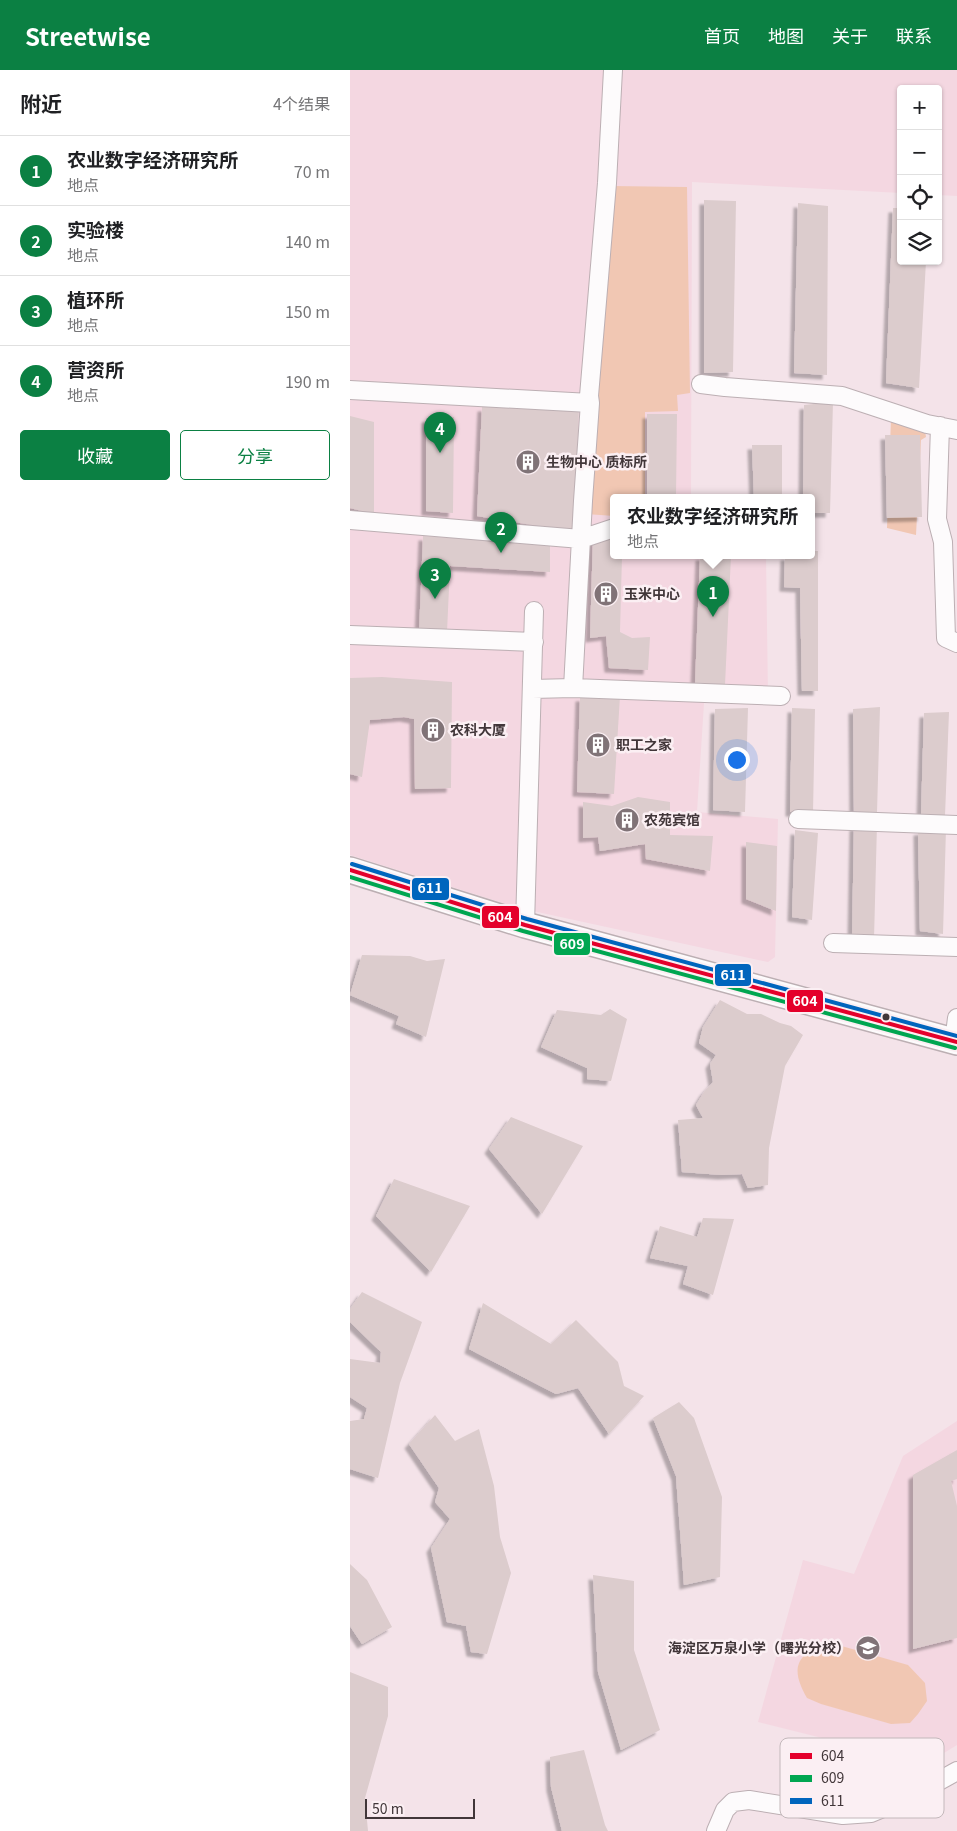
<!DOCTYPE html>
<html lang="zh">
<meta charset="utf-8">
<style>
:root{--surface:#fff;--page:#f2f2f2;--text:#202124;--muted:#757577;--line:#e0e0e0;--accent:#0b8043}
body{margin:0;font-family:Georgia,"Noto Sans SC",serif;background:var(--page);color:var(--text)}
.controls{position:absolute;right:15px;top:15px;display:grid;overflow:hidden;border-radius:5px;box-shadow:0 1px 4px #0004}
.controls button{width:45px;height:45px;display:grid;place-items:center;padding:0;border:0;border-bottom:1px solid var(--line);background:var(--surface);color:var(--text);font:25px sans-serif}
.scale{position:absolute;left:15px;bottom:12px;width:110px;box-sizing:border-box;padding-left:5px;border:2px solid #413639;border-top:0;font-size:14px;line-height:18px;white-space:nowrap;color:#413639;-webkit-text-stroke:4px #fbeff3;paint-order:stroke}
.you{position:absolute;left:386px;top:689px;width:18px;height:18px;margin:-12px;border:4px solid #fff;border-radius:50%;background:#1a73e8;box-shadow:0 0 0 8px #1a73e833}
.badge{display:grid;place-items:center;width:32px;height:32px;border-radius:50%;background:var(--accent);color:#fff;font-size:16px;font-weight:700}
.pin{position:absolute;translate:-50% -41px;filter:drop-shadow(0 1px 2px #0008)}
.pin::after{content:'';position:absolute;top:26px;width:18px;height:15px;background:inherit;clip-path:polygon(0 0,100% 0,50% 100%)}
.popup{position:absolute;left:260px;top:424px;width:205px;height:65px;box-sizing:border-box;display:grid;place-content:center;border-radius:5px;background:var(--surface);filter:drop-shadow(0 1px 4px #0005);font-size:16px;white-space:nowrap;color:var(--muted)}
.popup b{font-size:19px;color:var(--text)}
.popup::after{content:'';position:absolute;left:50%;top:100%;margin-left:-10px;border:10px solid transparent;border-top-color:var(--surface)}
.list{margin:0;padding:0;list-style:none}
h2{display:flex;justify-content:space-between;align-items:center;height:65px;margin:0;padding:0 20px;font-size:21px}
h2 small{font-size:16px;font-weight:400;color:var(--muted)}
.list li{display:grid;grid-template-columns:32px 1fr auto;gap:15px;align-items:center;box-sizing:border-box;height:70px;padding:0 20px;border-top:1px solid var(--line)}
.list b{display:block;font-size:19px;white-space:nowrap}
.list p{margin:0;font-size:16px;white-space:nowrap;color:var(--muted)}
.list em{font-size:16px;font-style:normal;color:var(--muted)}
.actions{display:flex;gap:10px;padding:15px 20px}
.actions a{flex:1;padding:11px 0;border:1px solid var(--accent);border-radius:5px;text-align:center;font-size:18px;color:var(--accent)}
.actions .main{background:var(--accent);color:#fff}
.icon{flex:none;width:28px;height:28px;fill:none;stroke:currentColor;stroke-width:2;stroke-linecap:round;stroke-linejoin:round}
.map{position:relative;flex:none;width:607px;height:1761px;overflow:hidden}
header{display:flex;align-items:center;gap:30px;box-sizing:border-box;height:70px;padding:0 25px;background:var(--accent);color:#fff}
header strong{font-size:24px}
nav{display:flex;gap:28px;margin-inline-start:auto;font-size:18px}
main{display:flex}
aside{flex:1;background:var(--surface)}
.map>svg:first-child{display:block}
</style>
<header>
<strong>Streetwise</strong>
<nav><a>首页</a><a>地图</a><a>关于</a><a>联系</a></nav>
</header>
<main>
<aside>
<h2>附近<small>4个结果</small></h2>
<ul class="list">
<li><span class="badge">1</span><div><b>农业数字经济研究所</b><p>地点</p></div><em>70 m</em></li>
<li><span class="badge">2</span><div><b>实验楼</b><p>地点</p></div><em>140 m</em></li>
<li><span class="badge">3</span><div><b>植环所</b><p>地点</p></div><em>150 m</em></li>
<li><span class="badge">4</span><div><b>营资所</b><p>地点</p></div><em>190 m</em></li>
</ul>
<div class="actions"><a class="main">收藏</a><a>分享</a></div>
</aside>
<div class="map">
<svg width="607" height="1761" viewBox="0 0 607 1761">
<defs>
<filter id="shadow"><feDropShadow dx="-4.5" dy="4.5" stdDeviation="1" flood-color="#0004"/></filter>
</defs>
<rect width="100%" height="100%" fill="#f4e3e9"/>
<path fill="#f4d7e1" d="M0,0H607V126L588,125V19H551V123L342,112L341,428H264V486H416L418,626L354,633L347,742L428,749L425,887L418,892L169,838L0,785Z
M607,1351V1675L594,1683L569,1691L544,1696L501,1689L504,1676L408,1652L453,1490L504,1504L553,1386Z"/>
<path fill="#f1c7b3" d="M261,116L337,117L340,323L327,325L328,341L295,342V428H264V446L236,444Z
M541,349L574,354L576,367L571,370L566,465L537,458Z
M474,1574L488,1575L558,1595L575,1613L577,1631L568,1644L560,1653L541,1654L471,1634L457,1628C442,1602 443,1586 474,1574Z"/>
<path fill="#dccccd" filter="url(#shadow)" d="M354,130L386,131L383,302L354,303Z
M448,133L478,136L477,305L444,303Z
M543,138H551V191H576L569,318L536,313Z
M483,332L480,443H462V428H453L454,335Z
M132,337L229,338L224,462L127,446Z
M297,344H327L326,428H297Z
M0,346L24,352V444L0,438Z
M104,347L103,443L76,441V348Z
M535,365H570L572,447L537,448Z
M402,375H432V428H404Z
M73,466L102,468L200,471V502L100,496L97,562L69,563Z
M243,466L264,469V486H272L270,562L282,568L300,567L298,600L259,598L256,566L240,568Z
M462,481H468V621H452L450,518L434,517L435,486H462Z
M350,486H381L375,615L345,614Z
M32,607L102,612L101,718L65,719L64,649L54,647L20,650L12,707L0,704V608Z
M270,626L264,724L227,722L230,627Z
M530,637L527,743L504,744L503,639Z
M398,638L395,742L363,740L365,639Z
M442,638L465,639L463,743L440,742Z
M599,642L595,746L571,745L574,643Z
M288,727L320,732V765L363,766L360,801L296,789L295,774L250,781L248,767L233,768V732L262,736Z
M527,754L524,869L502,868L504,756Z
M596,758L593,864L570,861L568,761Z
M445,760L468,763L462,850L442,847Z
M396,772L427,776L426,841L396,829Z
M12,885L60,886L77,891L95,889L76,967L46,954L49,946L0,925Z
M370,930L397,944H411L430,953L441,956L453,965L435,996L419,1078L418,1115L398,1118L392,1104L372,1105L332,1102L328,1050L353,1048L346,1035L354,1022L363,1012L360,994L366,985L349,973L353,957Z
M260,939L277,949L261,1011L237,1009V998L191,977L207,940L251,945Z
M161,1047L233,1076L192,1144L139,1079Z
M44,1109L120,1136L81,1202L26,1146Z
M353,1148L384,1149L363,1225L333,1214L338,1196L300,1188L310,1156L347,1167Z
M12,1222L72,1252L50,1313L28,1408L0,1399V1351L14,1349L17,1338L0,1327V1289L30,1293L31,1282L0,1252V1239Z
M133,1233L201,1274L226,1250L268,1292L274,1316L294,1326L259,1364L228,1318L206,1324L119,1279Z
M329,1332L344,1348L372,1427L370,1507L334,1515L326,1406L303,1348Z
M85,1345L105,1371L129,1359L144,1416L150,1467L161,1503L137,1584L121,1582L116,1556L97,1552L81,1478L100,1449L85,1432L89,1418L59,1374Z
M607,1380V1409L601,1411L607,1436V1568L563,1579V1405Z
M0,1494L17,1510L42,1557L12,1574L0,1556Z
M243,1505L284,1511V1580L310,1660L271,1680L248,1602Z
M0,1602L38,1617V1646L15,1728L18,1761H0Z
M234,1680L255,1755L258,1761H212L201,1717L200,1687Z"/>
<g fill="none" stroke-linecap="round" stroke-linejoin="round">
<defs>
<path id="street" d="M351,314L375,317L492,326L577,354L607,360
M0,320L240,333
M590,356L587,449L593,472L596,568L607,573
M0,450L231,469L264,458
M0,565L184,572
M223,618L431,626
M182,619L223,618L233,431L240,333L239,326L257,113L263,0
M448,749L607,755
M175,855L184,541
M483,873L607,877
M604,972L607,948
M366,1761L375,1740L383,1732L399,1730L493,1745L521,1743L562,1726L607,1701"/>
<path id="secondary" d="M0,800L175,855L607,972"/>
</defs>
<use href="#street" stroke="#bcafb3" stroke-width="20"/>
<use href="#secondary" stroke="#bcafb3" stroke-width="28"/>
<use href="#street" stroke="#fdfbfc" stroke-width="18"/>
<use href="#secondary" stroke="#fdfbfc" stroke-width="25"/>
<defs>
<path id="bus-1" d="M0,800L175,855L607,972"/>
<path id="bus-2" d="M0,807L173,861L605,978"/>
<path id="bus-3" d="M2,794L177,849L607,966"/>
</defs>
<use href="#bus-1" stroke="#fbeff3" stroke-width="8"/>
<use href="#bus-2" stroke="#fbeff3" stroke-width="8"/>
<use href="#bus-3" stroke="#fbeff3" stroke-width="8"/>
<use href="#bus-1" stroke="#e4002b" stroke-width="4"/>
<use href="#bus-2" stroke="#00a651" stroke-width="4"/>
<use href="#bus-3" stroke="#0065bd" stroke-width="4"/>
</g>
<defs>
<symbol id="building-disc" viewBox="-11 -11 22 22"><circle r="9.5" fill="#807377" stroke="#fbeff3"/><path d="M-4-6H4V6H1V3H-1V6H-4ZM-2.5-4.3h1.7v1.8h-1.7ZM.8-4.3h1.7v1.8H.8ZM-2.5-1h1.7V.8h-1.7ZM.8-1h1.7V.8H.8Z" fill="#fff"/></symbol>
<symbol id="school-disc" viewBox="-11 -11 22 22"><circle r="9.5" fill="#807377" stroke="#fbeff3"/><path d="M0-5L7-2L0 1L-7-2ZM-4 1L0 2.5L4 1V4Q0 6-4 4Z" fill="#fff"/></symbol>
</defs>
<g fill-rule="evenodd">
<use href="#building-disc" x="164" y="378" width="28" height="28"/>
<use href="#building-disc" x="242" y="510" width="28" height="28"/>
<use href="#building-disc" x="69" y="646" width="28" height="28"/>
<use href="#building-disc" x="234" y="661" width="28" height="28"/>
<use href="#building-disc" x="263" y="736" width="28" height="28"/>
<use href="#school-disc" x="504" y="1564" width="28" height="28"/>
</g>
<circle fill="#413639" stroke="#fbeff3" stroke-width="2" cx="536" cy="947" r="4.5"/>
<g text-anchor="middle" stroke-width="5" stroke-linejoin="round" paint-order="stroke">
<g font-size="14" font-weight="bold" fill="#413639" stroke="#fbeff3" text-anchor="start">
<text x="196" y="397">生物中心 质标所</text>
<text x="274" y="529">玉米中心</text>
<text x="100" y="665">农科大厦</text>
<text x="266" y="680">职工之家</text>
<text x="294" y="755">农苑宾馆</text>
<text x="500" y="1583" text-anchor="end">海淀区万泉小学（曙光分校）</text>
</g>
</g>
<rect x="430" y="1668" width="164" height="80" rx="8" fill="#fbeff3" stroke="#c3b8bb" stroke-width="1"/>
<rect x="440" y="1683" width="22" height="6" fill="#e4002b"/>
<rect x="440" y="1705" width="22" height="7" fill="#00a651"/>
<rect x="440" y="1728" width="22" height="6" fill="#0065bd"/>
<g font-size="14" fill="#413639">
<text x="471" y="1691">604</text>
<text x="471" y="1713">609</text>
<text x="471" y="1736">611</text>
</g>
<g stroke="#fbeff3" stroke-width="2">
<rect x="61" y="807" width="39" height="24" rx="5" fill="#0065bd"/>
<rect x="131" y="835" width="39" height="24" rx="5" fill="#e4002b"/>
<rect x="203" y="862" width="38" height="24" rx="5" fill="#00a651"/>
<rect x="364" y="893" width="38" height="24" rx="5" fill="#0065bd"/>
<rect x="436" y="919" width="38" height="24" rx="5" fill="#e4002b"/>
</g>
<g font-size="14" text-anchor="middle" font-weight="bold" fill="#fff">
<text x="80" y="823">611</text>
<text x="150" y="852">604</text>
<text x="222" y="879">609</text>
<text x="383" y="910">611</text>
<text x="455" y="936">604</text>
</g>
</svg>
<div class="controls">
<button>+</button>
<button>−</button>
<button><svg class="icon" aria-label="locate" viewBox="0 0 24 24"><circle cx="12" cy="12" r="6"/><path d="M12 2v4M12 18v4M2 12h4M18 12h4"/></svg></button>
<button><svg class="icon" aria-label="layers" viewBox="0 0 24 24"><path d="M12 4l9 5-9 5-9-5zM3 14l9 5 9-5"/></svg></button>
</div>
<div class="scale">50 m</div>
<div class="you"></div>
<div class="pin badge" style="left:363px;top:547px">1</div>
<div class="popup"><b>农业数字经济研究所</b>地点</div>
<div class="pin badge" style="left:151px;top:483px">2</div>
<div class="pin badge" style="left:85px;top:529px">3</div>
<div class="pin badge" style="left:90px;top:383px">4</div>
</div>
</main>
